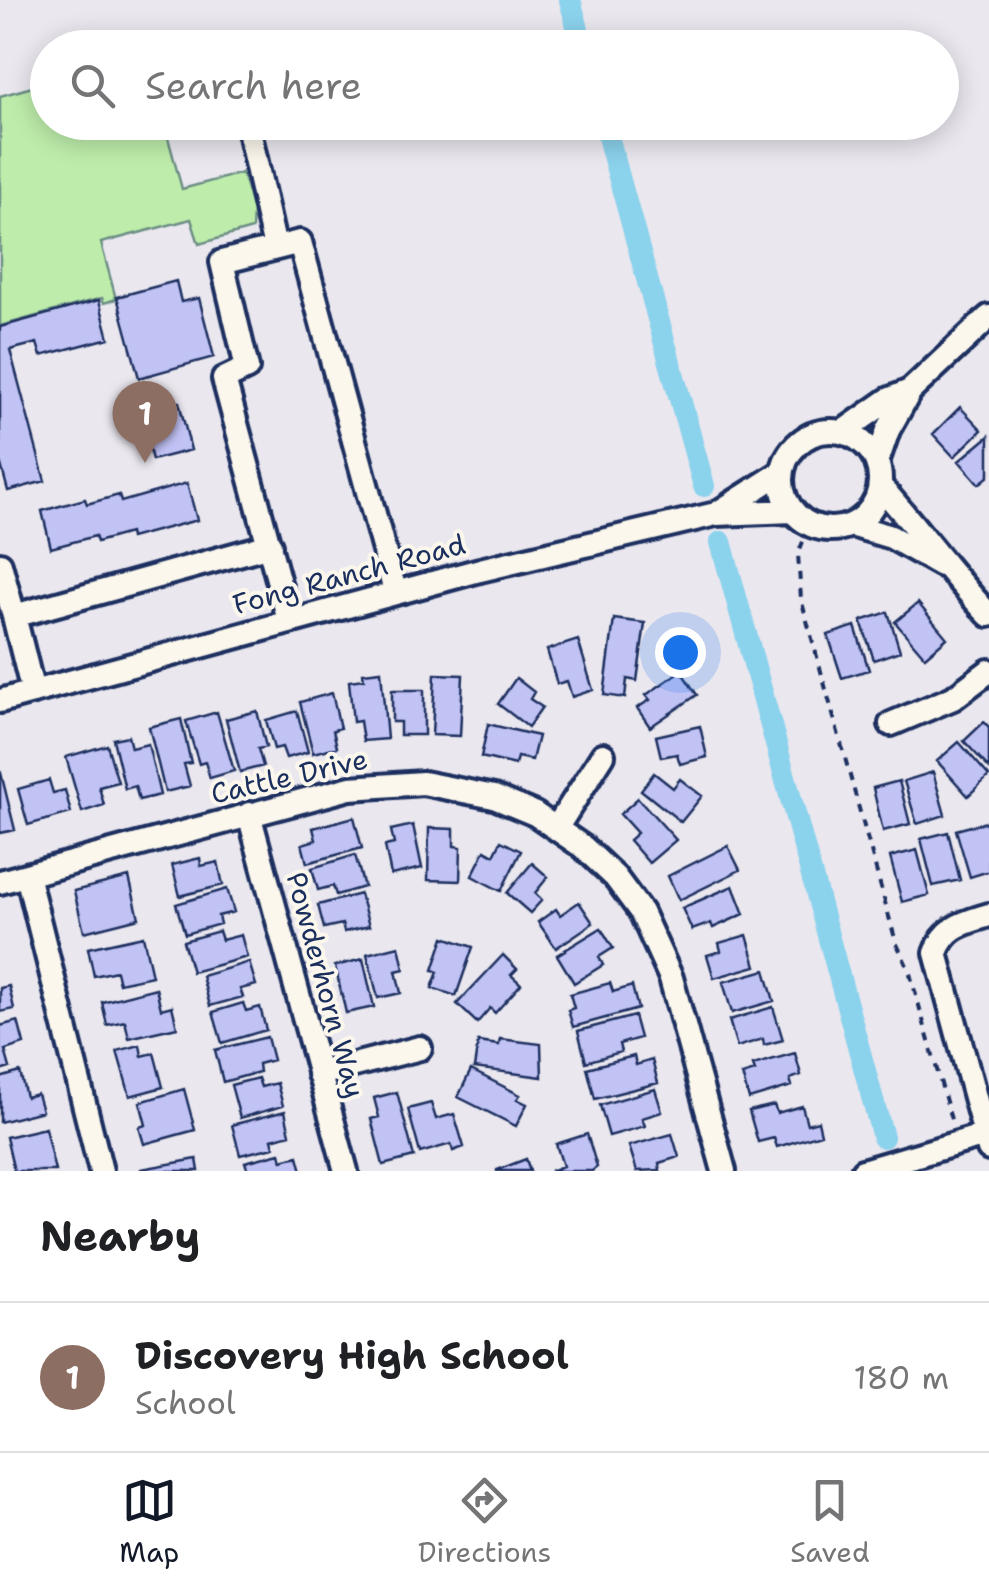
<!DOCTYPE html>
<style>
:root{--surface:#fff;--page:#f6f6f6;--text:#202124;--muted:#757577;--line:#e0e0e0;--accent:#111827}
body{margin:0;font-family:"Shantell Sans",sans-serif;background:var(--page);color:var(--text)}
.you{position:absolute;left:680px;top:652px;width:35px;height:35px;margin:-25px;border:8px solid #fff;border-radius:50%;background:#1a73e8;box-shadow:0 0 0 15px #1a73e833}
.badge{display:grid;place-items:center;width:65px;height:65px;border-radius:50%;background:var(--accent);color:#fff;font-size:32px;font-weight:700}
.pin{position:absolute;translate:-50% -82px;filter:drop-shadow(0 2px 5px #0008)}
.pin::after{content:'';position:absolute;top:52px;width:35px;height:30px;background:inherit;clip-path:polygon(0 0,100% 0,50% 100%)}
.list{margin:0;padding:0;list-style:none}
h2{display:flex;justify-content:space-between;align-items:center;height:130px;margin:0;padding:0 40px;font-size:42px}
h2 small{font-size:32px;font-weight:400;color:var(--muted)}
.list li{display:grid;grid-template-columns:65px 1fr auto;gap:30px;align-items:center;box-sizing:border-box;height:150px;padding:0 40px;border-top:2px solid var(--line)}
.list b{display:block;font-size:38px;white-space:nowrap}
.list p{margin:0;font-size:32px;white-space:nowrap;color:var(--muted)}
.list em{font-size:32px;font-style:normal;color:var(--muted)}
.icon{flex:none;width:55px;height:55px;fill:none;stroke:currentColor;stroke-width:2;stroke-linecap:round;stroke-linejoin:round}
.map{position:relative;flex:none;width:989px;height:1171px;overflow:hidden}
.search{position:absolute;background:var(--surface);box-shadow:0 5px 25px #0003;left:30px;right:30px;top:30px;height:110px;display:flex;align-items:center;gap:25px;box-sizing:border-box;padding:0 35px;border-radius:55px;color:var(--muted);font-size:38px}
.sheet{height:280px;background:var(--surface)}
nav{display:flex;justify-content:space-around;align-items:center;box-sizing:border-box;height:140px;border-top:2px solid var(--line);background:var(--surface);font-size:28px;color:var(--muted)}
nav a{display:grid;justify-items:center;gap:5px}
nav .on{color:var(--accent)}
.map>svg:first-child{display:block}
</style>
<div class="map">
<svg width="989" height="1171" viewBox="0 0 989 1171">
<rect width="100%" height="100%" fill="#eae7ef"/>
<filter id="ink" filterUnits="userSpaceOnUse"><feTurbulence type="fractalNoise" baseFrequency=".01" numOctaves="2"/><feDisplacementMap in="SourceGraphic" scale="20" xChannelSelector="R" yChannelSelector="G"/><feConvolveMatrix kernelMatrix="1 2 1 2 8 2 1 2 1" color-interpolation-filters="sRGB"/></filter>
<g filter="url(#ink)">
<path fill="#beedab" stroke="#6c8e84" stroke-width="2.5" d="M47,83L48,122L164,123L182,189L242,173L253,210L252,229L199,244L191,219L101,243L116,299L104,303L102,298L0,326V96Z"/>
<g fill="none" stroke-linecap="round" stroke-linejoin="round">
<path stroke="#8bd2ec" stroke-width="22" d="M570,0L583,48
M604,122L704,486
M721,542L883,1137"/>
</g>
<path fill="#c2c3f5" stroke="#1b2f5e" stroke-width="2.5" d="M176,281L181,302L199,298L214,357L139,378L117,297Z
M99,300L109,338L41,356L37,343L10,350L45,481L8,491L0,461V327Z
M179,402L191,450L152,460L140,412Z
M960,407L982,430L954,457L933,434Z
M989,436V476L979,484L959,461Z
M187,483L197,520L130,538L129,533L97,542L95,536L51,548L42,511L85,499L87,504L119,495L121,502Z
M918,603L947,638L925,657L895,622Z
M888,612L900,651L874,660L861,621Z
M614,619L645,623L637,681L627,679L625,698L604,695Z
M855,626L869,670L842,678L828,635Z
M578,640L593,690L572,697L567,681L557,684L547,650Z
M381,671L387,739L363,741L360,721L353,722L349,681L364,679L363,673Z
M681,671L697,695L650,727L637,708L650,700L646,695Z
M435,674L463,675L460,736L432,735Z
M516,678L534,692L530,699L542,707L528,727L498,704Z
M392,690H424V735H400V722H392Z
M332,693L340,728L333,730L337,747L313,753L300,702Z
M257,711L266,747L258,749L263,766L240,772L226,719Z
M297,711L308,752L286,758L282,747L274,749L266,720Z
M217,712L234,771L210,778L205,762L199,764L186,721Z
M181,719L191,763L184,764L190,786L165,792L149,727Z
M984,722L989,727V768L964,741Z
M488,724L538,736L532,760L517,757L515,765L481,757Z
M700,726L707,757L680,764L677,754L661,757L656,736Z
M128,736L131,748L148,744L160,795L139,800L135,786L125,789L113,739Z
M959,742L989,776L968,796L937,761Z
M107,745L118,782L99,787L104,805L82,812L66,757Z
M933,772L945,815L917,824L904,781Z
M1,773L15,830L0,833V774Z
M654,773L673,788L680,779L702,796L681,822L641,790Z
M49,780L53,793L65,790L71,813L28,825L18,789Z
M899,781L910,824L883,831L873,788Z
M638,798L676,840L649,863L629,840L637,833L620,814Z
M354,817L362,848L307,863L302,844L316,840L313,828Z
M986,822L989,833V871L970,877L956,830Z
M413,825L422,868L391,875L385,846L394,844L391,830Z
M429,828L454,829V846L461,847L460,881L428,880Z
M948,832L960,880L933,886L921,839Z
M501,841L521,851L501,891L472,876L485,850L494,855Z
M728,846L740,870L679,900L668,876Z
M917,850L929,895L902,902L890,857Z
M355,855L364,887L336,895L333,886L318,890L312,868Z
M200,858L201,866L218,862L223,885L180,896L172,865Z
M532,863L548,877L535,893L542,900L530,913L507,893Z
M129,877L139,918L84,932L74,891Z
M733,886L744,914L713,928L711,923L692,930L682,908Z
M227,889L234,912L218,916L220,924L185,934L176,904Z
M360,894L369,926L344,932L342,924L324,928L318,905Z
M579,902L593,923L556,948L538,922L556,909L560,915Z
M601,928L613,948L599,957L603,965L574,983L557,955Z
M219,931L222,940L241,935L247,957L192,972L183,941Z
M747,935L756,966L714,978L707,955L721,951L719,943Z
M143,936L152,976L119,983L116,971L94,976L88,948Z
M444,937L473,947L456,996L432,988L438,972L433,970Z
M399,946L404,969L396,971L401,993L378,998L367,954Z
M503,955L517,969L511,975L521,984L495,1013L490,1008L477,1023L457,1004Z
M363,959L374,1007L346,1013L335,966Z
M249,962L256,985L240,989L243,997L210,1006L202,976Z
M765,970L774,1001L732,1013L723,982Z
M610,983L613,992L632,986L638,1009L573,1027L568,1010L574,1008L570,994Z
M9,986L14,1009L0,1012V988Z
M156,988L161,1009L172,1006L177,1027L129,1038L125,1021L107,1025L102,1002Z
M243,1003L246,1011L260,1007L266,1030L222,1043L213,1012Z
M773,1007L783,1040L764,1045L763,1039L737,1047L729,1020Z
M634,1016L640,1038L619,1044L621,1052L586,1062L578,1031Z
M18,1021L24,1044L5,1050L10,1068L0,1071V1026Z
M267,1037L273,1060L258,1064L259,1072L223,1082L215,1050Z
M500,1039L541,1044L542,1077L474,1068L478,1042L499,1045Z
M140,1045L142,1056L154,1053L163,1087L130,1096L117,1051Z
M795,1053L801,1075L790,1079L792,1086L749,1099L742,1075L755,1071L753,1065Z
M634,1056L636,1065L652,1060L658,1083L595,1099L587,1068Z
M471,1070L520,1095L517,1099L527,1104L516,1126L458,1097Z
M20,1072L26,1097L37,1094L42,1111L0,1122V1078Z
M258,1078L261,1087L277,1083L283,1106L240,1118L231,1085Z
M184,1089L195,1130L144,1144L139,1127L146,1125L140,1102Z
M655,1089L662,1112L642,1118L645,1126L609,1136L600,1105Z
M397,1092L414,1157L383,1165L371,1119L379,1117L374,1098Z
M431,1103L436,1119L454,1114L464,1147L453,1151L451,1144L420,1153L408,1109Z
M774,1105L777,1113L802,1106L807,1124L818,1121L821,1134L777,1147L774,1138L758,1142L749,1111Z
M285,1111L290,1134L272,1139L274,1147L240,1155L232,1125Z
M45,1128L55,1171H14L6,1137Z
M587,1134L597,1167L592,1171H550L563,1166L556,1144Z
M672,1134L679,1157L659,1163L660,1170L637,1171L629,1146Z
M280,1153L282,1160L298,1156L302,1171H248L245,1162Z
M197,1159L199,1171H141V1169Z
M526,1159L530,1171H497V1170Z"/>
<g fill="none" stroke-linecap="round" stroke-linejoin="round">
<defs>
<path id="minor" d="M247,122L275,248
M844,431L888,400L910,391L989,317
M782 480a49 49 0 1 1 98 0a49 49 0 1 1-98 0Z
M877,462L888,430L910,391
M880,486C918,528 950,574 989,615
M719,512L782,472
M851,525L891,537L941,565
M0,564L14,616
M289,620L224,379L247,368L222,262L300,242L395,591
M33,692L14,616L270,545
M0,701L480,570L716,514L793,511
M891,724L953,698L989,671
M249,814L346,1171
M557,827L603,755
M27,875L101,1171
M0,882L350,788L423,783L494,797L535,814L583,847L615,877L641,912L671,978L724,1171
M989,915C964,923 945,926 936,953L989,1149
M319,1074L420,1048
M863,1171L985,1135"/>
</defs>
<use href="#minor" stroke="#1b2f5e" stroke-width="30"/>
<path stroke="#1b2f5e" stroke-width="4" stroke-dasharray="8 8" stroke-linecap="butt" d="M809,527L798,554L801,599L896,942L909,970L952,1123"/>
<use href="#minor" stroke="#fbf7ec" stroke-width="22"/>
</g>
</g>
<g text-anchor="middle" stroke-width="8" stroke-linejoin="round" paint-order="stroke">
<g font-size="28" fill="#1b2f5e" stroke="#fbf7ec">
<text transform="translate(349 574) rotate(-15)" y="10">Fong Ranch Road</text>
<text transform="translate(289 776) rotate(-13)" y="10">Cattle Drive</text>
<text transform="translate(326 985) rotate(75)" y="10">Powderhorn Way</text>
</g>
</g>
</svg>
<div class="you"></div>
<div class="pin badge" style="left:145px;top:463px;background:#8d6e63">1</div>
<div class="search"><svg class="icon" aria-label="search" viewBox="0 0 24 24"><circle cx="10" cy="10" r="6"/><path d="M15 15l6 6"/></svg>Search here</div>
</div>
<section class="sheet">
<h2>Nearby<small></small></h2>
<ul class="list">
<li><span class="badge" style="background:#8d6e63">1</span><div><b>Discovery High School</b><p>School</p></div><em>180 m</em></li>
</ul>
</section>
<nav>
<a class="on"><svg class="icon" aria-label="map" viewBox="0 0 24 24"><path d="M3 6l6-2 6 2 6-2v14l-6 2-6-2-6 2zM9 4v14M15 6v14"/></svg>Map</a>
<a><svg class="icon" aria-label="directions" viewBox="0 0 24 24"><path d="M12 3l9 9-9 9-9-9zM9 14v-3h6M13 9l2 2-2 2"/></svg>Directions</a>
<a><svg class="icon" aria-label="saved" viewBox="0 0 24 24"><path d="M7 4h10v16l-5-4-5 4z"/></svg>Saved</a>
</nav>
